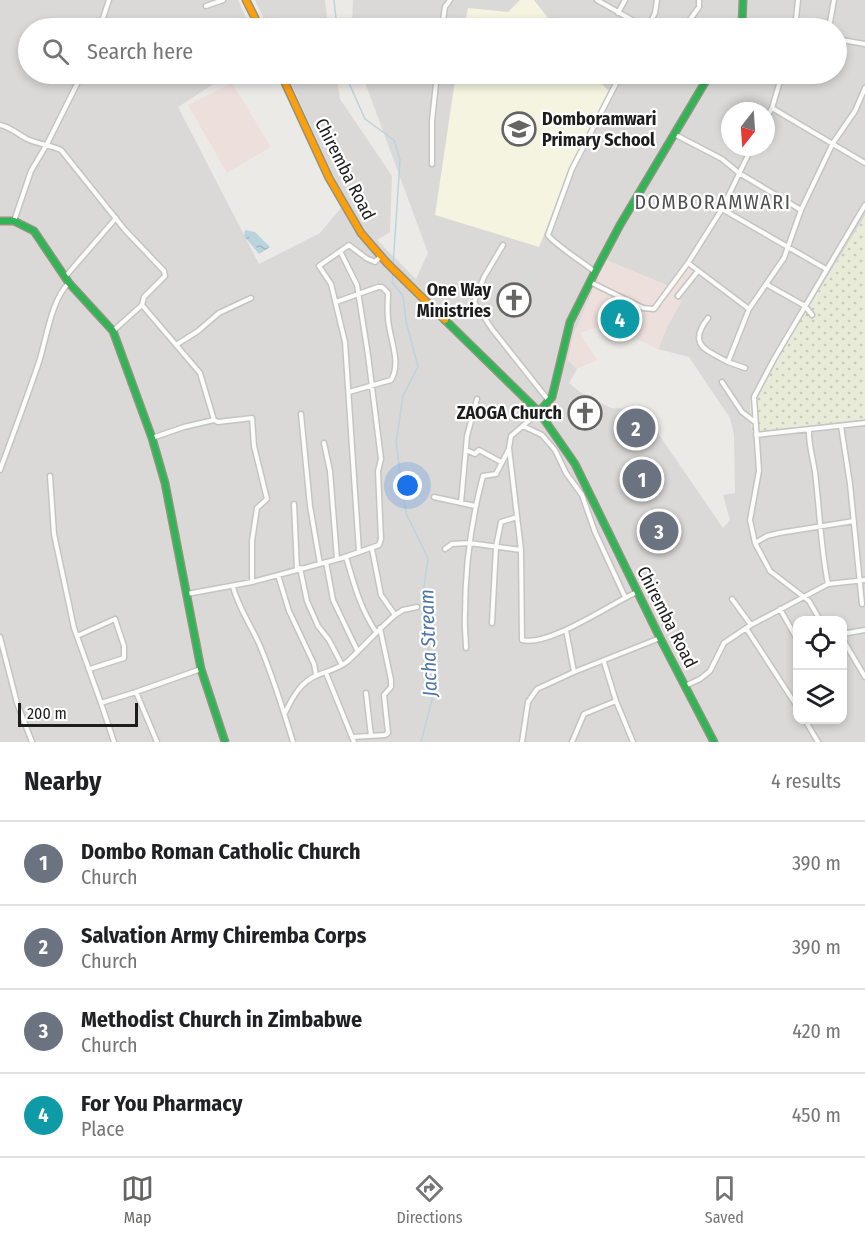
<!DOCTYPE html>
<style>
:root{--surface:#fff;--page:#f6f6f6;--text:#202124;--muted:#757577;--line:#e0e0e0;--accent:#656563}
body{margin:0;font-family:"Fira Sans Condensed",sans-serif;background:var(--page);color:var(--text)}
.controls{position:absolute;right:18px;bottom:18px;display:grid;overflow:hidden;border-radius:12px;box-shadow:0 3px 9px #0003}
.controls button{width:54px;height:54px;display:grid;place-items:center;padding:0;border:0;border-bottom:2px solid var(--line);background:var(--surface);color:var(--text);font:30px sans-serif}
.compass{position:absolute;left:721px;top:102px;width:54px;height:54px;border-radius:50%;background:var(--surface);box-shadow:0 3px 9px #0003;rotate:197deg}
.scale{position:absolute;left:18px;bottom:15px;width:120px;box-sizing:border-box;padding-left:6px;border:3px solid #1d1d1d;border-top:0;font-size:16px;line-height:21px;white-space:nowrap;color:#1d1d1d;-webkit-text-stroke:4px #fff;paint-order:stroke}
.you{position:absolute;left:408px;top:486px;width:21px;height:21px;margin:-15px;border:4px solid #fff;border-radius:50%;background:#1a73e8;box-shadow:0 0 0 9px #1a73e833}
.badge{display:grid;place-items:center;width:39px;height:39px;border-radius:50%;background:var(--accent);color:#fff;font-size:20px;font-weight:700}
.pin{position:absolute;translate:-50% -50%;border:3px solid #fff;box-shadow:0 2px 6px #0006}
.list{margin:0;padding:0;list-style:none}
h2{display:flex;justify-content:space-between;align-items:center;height:78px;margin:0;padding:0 24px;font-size:26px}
h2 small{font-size:20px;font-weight:400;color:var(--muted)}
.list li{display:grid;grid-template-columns:39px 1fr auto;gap:18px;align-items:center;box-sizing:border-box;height:84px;padding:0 24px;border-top:2px solid var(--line)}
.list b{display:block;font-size:22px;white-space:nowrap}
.list p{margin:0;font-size:20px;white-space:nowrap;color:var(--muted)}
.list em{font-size:20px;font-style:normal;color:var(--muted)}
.icon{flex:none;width:33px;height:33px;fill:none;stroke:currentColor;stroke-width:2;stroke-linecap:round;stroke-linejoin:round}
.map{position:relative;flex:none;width:865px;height:742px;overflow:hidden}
.search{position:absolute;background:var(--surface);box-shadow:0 3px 9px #0003;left:18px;right:18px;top:18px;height:66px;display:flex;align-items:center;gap:15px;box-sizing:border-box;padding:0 21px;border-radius:33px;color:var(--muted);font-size:22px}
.sheet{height:414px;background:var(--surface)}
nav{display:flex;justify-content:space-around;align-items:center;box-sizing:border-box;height:84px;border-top:2px solid var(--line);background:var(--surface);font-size:16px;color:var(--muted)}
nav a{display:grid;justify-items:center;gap:3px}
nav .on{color:var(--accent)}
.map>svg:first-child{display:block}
</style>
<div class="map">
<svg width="865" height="742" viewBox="0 0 865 742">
<defs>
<pattern id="farmland-dots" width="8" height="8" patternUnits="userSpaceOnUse" patternTransform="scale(1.5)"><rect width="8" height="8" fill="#e9ebd9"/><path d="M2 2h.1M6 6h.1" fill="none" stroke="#c7c9ba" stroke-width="1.8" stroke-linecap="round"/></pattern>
<pattern id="water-ripples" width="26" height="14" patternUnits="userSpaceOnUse" patternTransform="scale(1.5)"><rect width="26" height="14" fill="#bad4de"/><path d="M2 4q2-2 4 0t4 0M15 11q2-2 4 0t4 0" fill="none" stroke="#9fb6be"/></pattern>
</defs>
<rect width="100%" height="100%" fill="#ebeae6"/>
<path fill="#dad9d7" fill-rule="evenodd" d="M0,0H238L251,28H28V74H229L178,107L259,264L320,233L345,203L287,74H336L340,99L392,176L390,232L377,240L416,279L428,253L362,74H836V28H352L353,0H865V216L750,402L752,432L865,419V742H0ZM730,111H766V147H730ZM606,260L669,286L698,276L678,299L681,301L668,325L658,349L689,357L730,418L734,435L735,493L723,495L730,520L723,528L657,432L638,422L631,409L611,408L580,392L569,383L577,369L568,360L573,336ZM798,620H842V720H798Z
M255,0H325L328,28H268Z"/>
<path fill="#eddfdc" d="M232,83L271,147L227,173L188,105Z
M606,260L669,286L686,266L699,276L678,299L682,301L668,325L658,349L606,324L580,333L597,360L577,369L568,360L573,336Z"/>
<path fill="#f4f4e0" d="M520,0H534L556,28H464L468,8L508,12Z
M456,74H591L609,91L571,167L539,247L435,215Z"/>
<path fill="#d9d9d7" d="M525,266L542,272L510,326L495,331L488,323L492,319Z"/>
<path fill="url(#farmland-dots)" d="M865,216V419L752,432L750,402Z"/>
<path fill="url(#water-ripples)" d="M245,230L255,232L270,247L259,254L244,236Z"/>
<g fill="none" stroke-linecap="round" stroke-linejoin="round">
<path stroke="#bad4de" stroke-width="1.5" d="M334,0L337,28
M345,74L365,119L394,140L400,160L393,267
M393,272L392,282L403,296L406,321L418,367L403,396L396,443L406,513L428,558L422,601L427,628L432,700L421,742"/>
<defs>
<path id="street" d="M597,0L646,28
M206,6L223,0
M618,13L625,0
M742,24L770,28
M102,28V21L109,0
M442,28L445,7L450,0
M648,28L655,13L657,0
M684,28L699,7V0
M795,28L798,0
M829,28L834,0
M836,39L865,44
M772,108L865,163
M766,119L772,108L782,74
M0,125C10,127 18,134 27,139C38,144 50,145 61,150L125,230L164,271L165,276L144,297L142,305L113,331
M674,134L722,159L739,173L801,210
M432,164V121L437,74
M722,209L826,269
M14,221L31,171L47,144L82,74
M503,245L484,277L474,302L492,329L549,401
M688,263L749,309
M595,272C584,263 554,244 548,235L572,169L621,74
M65,277L116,218
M590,282L643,308L654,309L688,263L722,209L752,147
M766,284L805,306L812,315
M678,296L698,271
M336,302L378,287H382L388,293C388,301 387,310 388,318C389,338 402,362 391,380L349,392
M142,305L200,373L214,420
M708,318C687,345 706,350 728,362L749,309L784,258L801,210L833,143L855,111L865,88
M176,345L198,331L219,313L251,298
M728,362L745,368
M722,382L742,412L755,422
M539,412L511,436L509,448L521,550L522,640C549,647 610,604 637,592
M301,414L310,506L320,564
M523,426L542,435L555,450L566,473L582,495L595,532L625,597
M841,426L850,484L862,604
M809,429C808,447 815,463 816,481C820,516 821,550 828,584
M756,435L865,423
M152,438L184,427L214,420L218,422L252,418L254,446L267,499L257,508L252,541V582
M324,443L330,471L337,559
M466,450L475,454L479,450L501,462
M0,470C13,435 26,400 38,365C46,342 51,299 69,283
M50,476L54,534L74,628L101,703
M434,497L475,506
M461,503L467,436L477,399
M294,504L297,569
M755,543L767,536L779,533L854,521
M372,549L381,595L395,615
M445,549L452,544L469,543L521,550
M359,552L345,342L331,284L319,266L349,245L366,258L375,262L381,256
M346,557C354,584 360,608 376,632
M326,562L333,600L357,650
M300,568L307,601L318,626L329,640L342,665
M278,575L289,611L314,664L316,675
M233,587C239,609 251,625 260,646C273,677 283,709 293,742
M187,594L252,582L342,558L379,545L381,539L378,471L381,459L368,355L357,285L340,251
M732,599L751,625
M780,609L798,641
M820,620L809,601L770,571L755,543L750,520L759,471L754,397L774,359L865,205
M492,623L496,547L501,522L517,517
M746,628L798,708
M566,630L574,672
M842,634L865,630
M77,636L115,619L124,646V658L90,669
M0,637L17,703L32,742
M842,638L865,677
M466,648C466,637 464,626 465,615C465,568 471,521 483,476L496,474L509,449
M604,662L616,701L633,742
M326,673L354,742
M685,686L700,679L710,671L724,643L751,625L828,584L865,580
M136,692L201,669
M366,693L371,736
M285,713C292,698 301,681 318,675C328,671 340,668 348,661C364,646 379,629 395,615L403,610L417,607
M805,720L818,742
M353,737L385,735L388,733L384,695L391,687V680L380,628
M114,742L101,703L136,692L157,742
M522,742L528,702L537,689L574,672L660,638
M572,742L584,714L616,701"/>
<path id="fast" d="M739,28L742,24L743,0
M0,221H14L34,231L69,283L113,331L152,438L165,483L201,669L225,742
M445,320L539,412L575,464L660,638L714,742
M539,412L552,397L570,322L595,272L620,225L710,74"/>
<path id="slow" d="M246,0L260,28
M281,74L329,178L361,233L387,263L445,320"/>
</defs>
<use href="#street" stroke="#c4c4c2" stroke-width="7"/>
<use href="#fast" stroke="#91947f" stroke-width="9"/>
<use href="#slow" stroke="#91947f" stroke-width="9"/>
<use href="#street" stroke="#fcfcfb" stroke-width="4"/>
<use href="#fast" stroke="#30b455" stroke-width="6"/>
<use href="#slow" stroke="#ff9f0a" stroke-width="6"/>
</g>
<defs>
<symbol id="school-ring" viewBox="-11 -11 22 22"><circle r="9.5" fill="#fff" stroke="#656563" stroke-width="1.5"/><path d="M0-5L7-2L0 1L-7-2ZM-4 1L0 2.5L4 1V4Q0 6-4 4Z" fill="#656563"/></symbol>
<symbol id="church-ring" viewBox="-11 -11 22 22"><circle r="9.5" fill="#fff" stroke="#656563" stroke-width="1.5"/><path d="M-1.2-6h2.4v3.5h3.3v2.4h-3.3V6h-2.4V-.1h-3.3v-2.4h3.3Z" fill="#656563"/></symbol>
</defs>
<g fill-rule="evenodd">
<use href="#school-ring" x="500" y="110" width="38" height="38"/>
<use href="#church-ring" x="495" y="281" width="38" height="38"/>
<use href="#church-ring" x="566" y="394" width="38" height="38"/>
</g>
<g text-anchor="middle" stroke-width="4.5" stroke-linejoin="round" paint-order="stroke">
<g font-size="18" font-weight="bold" fill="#1d1d1d" stroke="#fff" text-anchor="end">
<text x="542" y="125" text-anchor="start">Domboramwari<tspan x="542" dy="21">Primary School</tspan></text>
<text x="491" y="296">One Way<tspan x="491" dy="21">Ministries</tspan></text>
<text x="562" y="419">ZAOGA Church</text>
</g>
<g font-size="18" fill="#1d1d1d" stroke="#fff">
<text transform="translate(345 169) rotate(63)" y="6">Chiremba Road</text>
<text transform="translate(667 617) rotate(63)" y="6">Chiremba Road</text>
</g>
<g font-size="20" letter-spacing="1.5" fill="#505050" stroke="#fff">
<text x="713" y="209">DOMBORAMWARI</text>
</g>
<g font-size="20" font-style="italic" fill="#4e75a8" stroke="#fff">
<text transform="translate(428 643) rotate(-92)" y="7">Jacha Stream</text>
</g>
</g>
</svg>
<div class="controls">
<button><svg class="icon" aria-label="locate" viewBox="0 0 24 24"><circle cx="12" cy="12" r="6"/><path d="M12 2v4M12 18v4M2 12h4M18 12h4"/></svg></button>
<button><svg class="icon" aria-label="layers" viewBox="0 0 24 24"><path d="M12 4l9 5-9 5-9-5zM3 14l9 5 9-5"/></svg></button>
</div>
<svg class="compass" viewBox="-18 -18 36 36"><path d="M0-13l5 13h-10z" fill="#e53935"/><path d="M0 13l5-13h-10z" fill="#757577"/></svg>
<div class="scale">200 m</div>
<div class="you"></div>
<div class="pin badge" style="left:642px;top:479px;background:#6b7280">1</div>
<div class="pin badge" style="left:636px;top:428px;background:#6b7280">2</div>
<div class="pin badge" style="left:659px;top:531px;background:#6b7280">3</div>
<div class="pin badge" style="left:620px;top:319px;background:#0f9aa8">4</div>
<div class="search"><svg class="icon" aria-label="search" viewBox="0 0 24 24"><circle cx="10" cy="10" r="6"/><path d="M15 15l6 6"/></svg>Search here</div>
</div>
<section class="sheet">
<h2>Nearby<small>4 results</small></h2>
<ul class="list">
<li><span class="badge" style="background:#6b7280">1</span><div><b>Dombo Roman Catholic Church</b><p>Church</p></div><em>390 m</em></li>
<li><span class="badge" style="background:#6b7280">2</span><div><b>Salvation Army Chiremba Corps</b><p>Church</p></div><em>390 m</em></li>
<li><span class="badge" style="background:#6b7280">3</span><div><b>Methodist Church in Zimbabwe</b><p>Church</p></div><em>420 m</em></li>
<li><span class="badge" style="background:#0f9aa8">4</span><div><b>For You Pharmacy</b><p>Place</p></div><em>450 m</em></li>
</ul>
</section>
<nav>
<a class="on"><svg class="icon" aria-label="map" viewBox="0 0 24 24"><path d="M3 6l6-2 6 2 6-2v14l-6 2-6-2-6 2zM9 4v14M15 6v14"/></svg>Map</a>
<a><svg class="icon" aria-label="directions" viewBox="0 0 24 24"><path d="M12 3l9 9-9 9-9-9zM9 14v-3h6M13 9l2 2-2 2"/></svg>Directions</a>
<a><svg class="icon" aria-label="saved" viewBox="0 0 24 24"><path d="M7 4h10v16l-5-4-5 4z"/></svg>Saved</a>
</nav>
